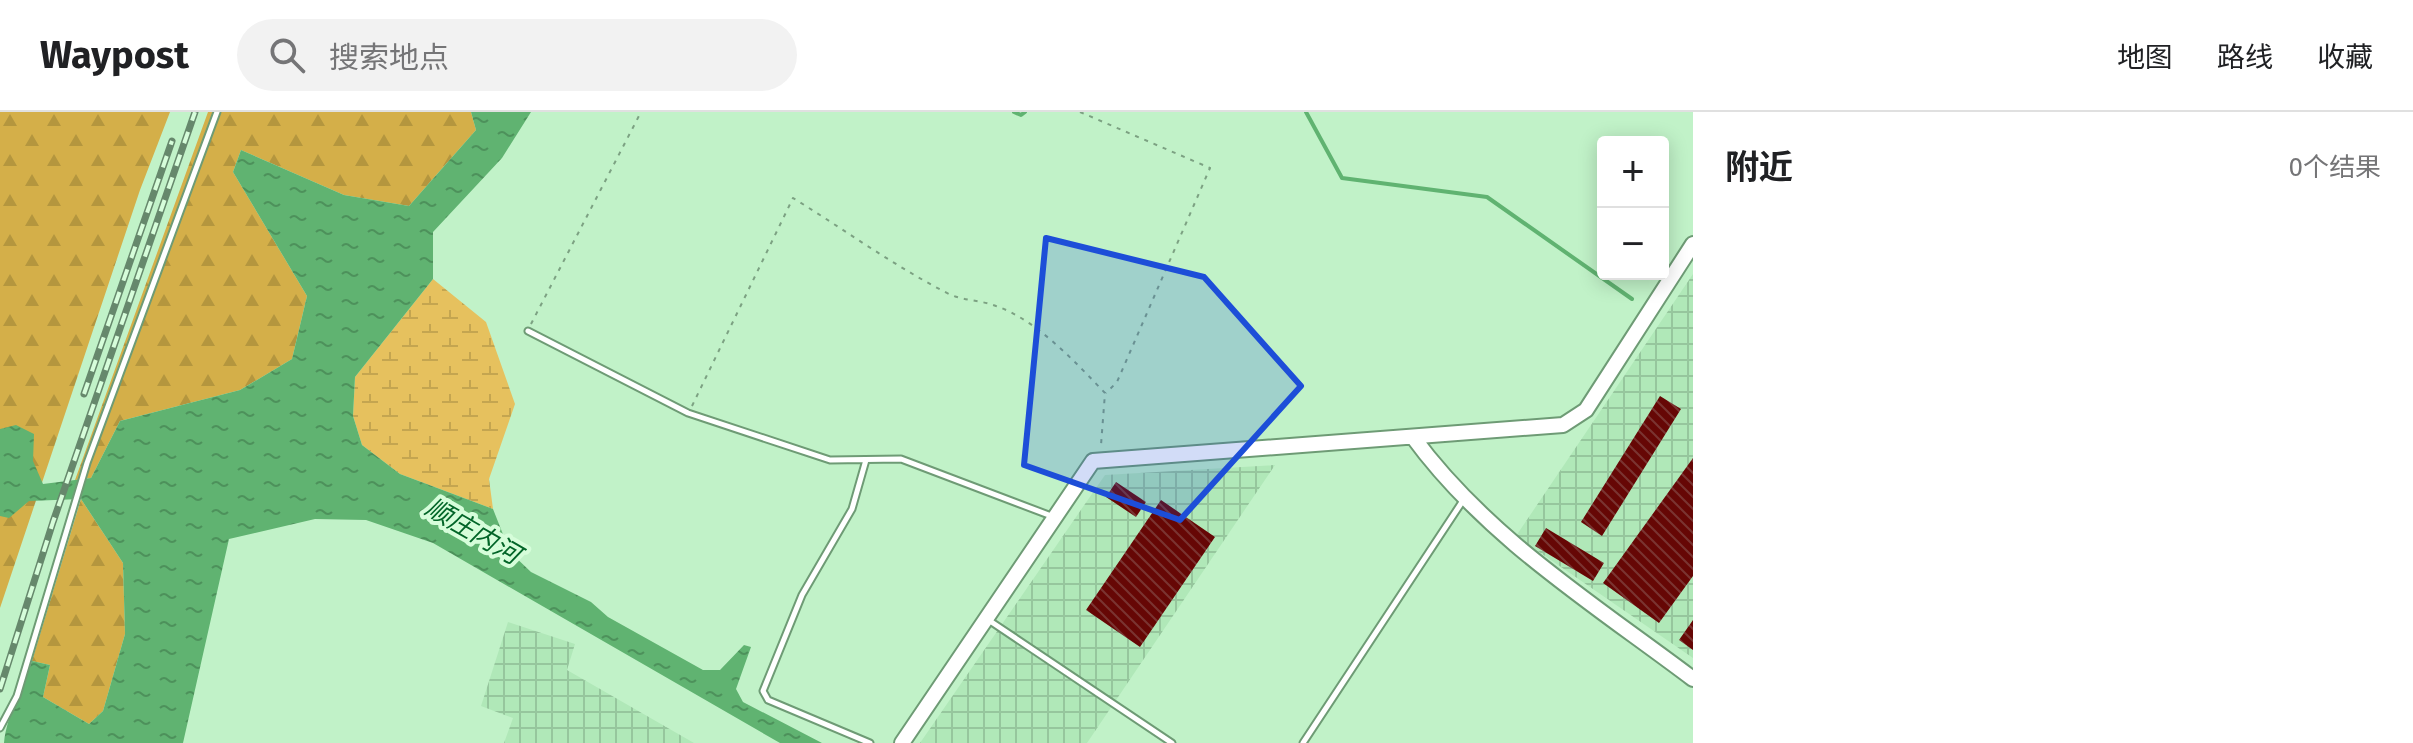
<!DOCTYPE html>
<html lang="zh">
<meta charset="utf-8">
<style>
:root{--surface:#fff;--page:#f2f2f2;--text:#202124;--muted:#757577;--line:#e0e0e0}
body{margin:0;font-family:"Fira Sans","Noto Sans SC",sans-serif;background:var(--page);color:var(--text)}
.controls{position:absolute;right:24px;top:24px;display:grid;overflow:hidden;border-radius:8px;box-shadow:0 4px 20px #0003}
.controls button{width:72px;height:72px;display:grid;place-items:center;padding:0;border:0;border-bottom:2px solid var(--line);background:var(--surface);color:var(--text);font:40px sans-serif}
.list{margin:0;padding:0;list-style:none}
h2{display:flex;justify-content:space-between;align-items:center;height:104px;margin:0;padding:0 32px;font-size:34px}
h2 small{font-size:26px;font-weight:400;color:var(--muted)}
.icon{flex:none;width:44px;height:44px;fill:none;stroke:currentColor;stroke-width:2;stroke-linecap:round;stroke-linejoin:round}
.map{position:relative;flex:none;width:1693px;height:631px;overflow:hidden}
header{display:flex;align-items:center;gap:48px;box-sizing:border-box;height:112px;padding:0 40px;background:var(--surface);border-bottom:2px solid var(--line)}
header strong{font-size:38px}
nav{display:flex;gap:44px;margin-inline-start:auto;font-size:28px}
.search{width:560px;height:72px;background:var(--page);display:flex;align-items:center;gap:20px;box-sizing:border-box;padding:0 28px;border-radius:44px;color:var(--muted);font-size:30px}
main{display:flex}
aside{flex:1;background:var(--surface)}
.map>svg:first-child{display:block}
</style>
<header>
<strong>Waypost</strong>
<div class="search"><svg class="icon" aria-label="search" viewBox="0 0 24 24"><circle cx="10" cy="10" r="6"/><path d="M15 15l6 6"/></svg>搜索地点</div>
<nav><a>地图</a><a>路线</a><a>收藏</a></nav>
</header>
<main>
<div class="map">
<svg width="1693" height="631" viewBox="0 0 1693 631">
<defs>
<pattern id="industrial-grid" width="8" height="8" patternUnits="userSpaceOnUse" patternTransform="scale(2)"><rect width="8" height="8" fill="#b0e8b8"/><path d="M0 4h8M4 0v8" fill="none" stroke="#96c69d"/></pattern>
<pattern id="forest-firs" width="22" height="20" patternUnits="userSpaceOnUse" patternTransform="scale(2)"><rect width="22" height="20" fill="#d4af49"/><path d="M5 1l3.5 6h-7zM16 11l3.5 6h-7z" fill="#b4963e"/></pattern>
<pattern id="wetland-marsh" width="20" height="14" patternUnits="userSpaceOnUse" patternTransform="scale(2)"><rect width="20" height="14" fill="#e6c15e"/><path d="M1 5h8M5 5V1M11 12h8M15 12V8" fill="none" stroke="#c4a550"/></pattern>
<pattern id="water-ripples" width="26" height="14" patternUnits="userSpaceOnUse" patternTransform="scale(2)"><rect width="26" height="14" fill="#60b371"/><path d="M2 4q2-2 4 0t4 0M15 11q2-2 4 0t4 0" fill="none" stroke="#4d915b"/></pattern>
<pattern id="building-back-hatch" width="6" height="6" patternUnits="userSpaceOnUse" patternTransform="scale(2)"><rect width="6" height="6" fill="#660705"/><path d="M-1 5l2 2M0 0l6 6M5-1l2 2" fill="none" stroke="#7a3431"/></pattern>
</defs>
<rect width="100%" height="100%" fill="#c1f2c8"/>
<path fill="url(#industrial-grid)" d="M1693,162V546L1516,424Z
M1275,353L1087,631H920L1105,363Z
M508,510L575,532L567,558L694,631H504L513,606L481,594Z"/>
<path fill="url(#forest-firs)" d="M0,0H170L140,78L0,496Z
M208,0H471L476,18L409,94L344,83L241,38L233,60L307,184L292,247L240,278L120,309L91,366L75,368Z
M81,387L123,451L125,522L103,599L89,612L43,585L50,553L32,549Z"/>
<path fill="url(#wetland-marsh)" d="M433,167L486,210L515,292L489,367L493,397L400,362L362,333L353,304L355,265Z"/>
<path fill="url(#water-ripples)" d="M471,0H531L502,46L433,120V167L355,265L353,304L362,333L400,362L493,397L510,440L531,460L591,490L608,505L703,558H720L744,533L751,535L736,577L743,590L822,631H780L433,431L366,408L315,407L229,427L183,631H4C7,602 22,578 32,549L50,553L43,585L89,612L103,599L125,522L123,451L81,387L29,389L9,406L0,404V317L16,313L34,322L33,349L43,372L91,366L120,309L240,278L292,247L307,184L233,60L241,38L344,83L409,94L476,18Z"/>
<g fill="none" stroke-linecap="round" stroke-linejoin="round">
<path stroke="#60b371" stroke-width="4" d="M1014,0L1021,3L1025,0
M1306,0L1342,66L1487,85L1632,187"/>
</g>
<path fill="url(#building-back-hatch)" d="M1660,284L1681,297L1602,424L1581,410Z
M1693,346V464L1659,511L1603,471Z
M1116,370L1146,390L1136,405L1106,385Z
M1161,388L1215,425L1140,535L1086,498Z
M1546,416L1604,451L1593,469L1535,434Z
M1693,508V538L1679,528Z"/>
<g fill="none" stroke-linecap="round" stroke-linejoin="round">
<defs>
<path id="lane" d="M528,219L688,301L830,348L901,347L1054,405
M866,348L852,397L802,483L763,579L768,588L870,631
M987,507L1172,631
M0,616L17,584L87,351L217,0
M1303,631L1464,387"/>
<path id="secondary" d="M1413,325C1486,425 1595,493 1693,567
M902,631L1093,349L1563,313L1586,298L1693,132"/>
</defs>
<use href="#lane" stroke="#6e9b75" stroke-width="9"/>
<use href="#secondary" stroke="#6e9b75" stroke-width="18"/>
<path stroke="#7ca182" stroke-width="2" stroke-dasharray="4 6" stroke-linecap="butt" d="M1080,0L1210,56L1117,270L1106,281
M531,212L641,0
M692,294L793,86C845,118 894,154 949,182C964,189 981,188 996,194C1037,208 1076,251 1105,281L1101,333"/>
<use href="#lane" stroke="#fff" stroke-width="5"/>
<use href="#secondary" stroke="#fff" stroke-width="14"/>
<defs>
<path id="rail" d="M84,282L172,29
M0,577L53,410L195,0"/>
</defs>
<use href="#rail" stroke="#66886c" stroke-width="7"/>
<use href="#rail" stroke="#d6fdda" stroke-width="4" stroke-dasharray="12" stroke-linecap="butt"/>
</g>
<path fill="#1d4ed8" fill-opacity="0.2" stroke="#1d4ed8" stroke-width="6" stroke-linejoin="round" d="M1046,126L1204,165L1301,274L1180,408L1024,353Z"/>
<g text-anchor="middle" stroke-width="8" stroke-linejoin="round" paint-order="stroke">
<g font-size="26" font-style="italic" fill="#026528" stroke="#d6fdda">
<text transform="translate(473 419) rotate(30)" y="9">顺庄内河</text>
</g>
</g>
</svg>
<div class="controls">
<button>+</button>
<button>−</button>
</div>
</div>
<aside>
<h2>附近<small>0个结果</small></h2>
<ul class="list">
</ul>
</aside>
</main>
